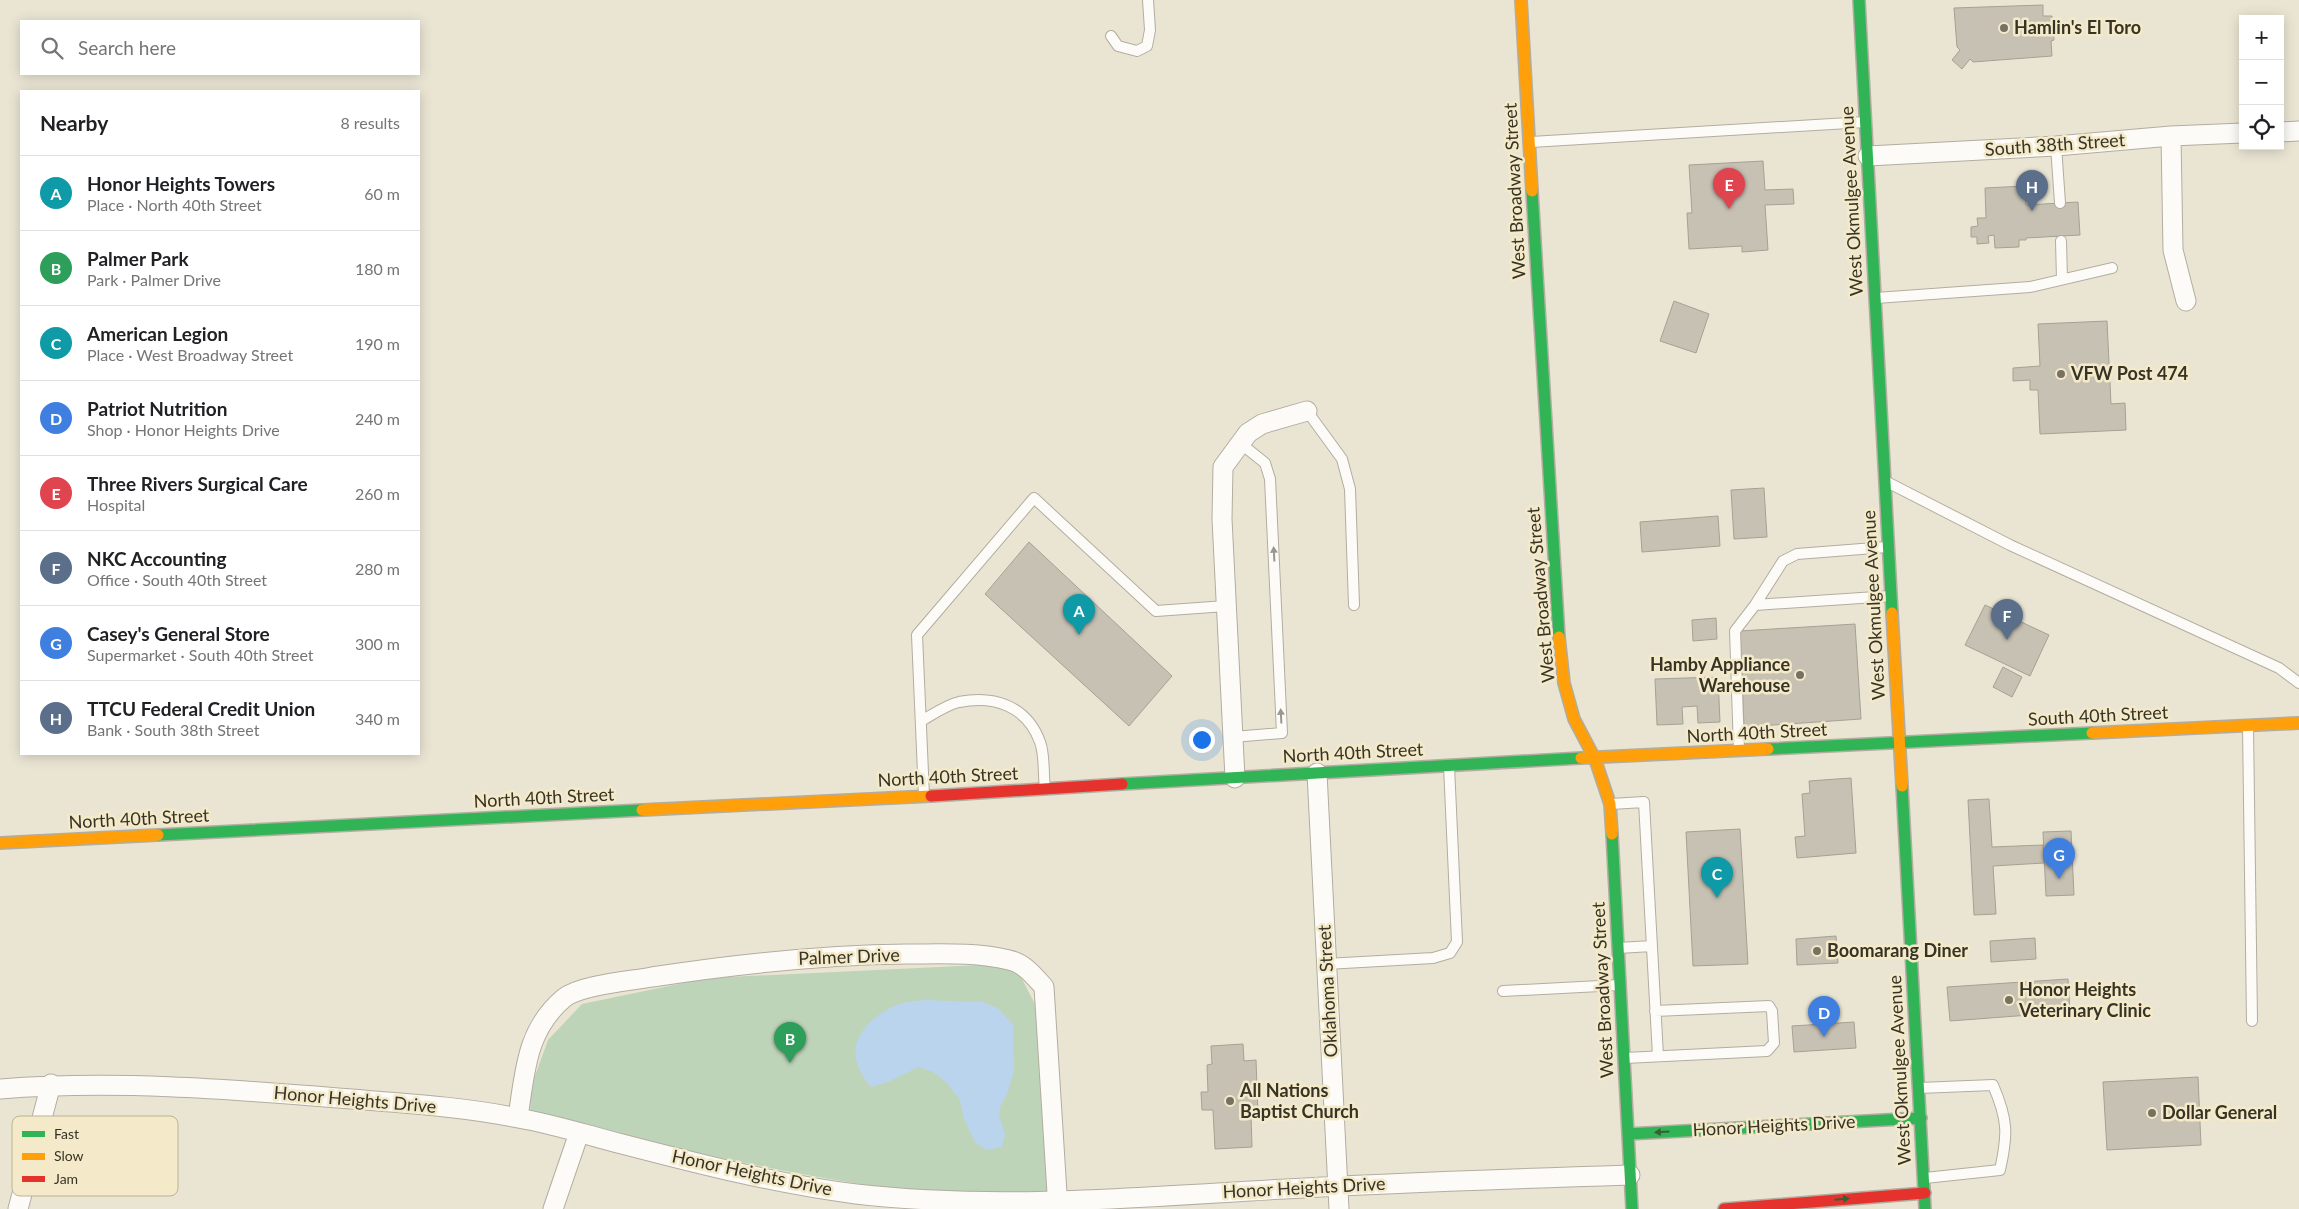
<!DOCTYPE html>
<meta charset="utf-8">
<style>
:root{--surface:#fff;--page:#f2f2f2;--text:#202124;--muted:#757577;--line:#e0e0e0;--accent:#7c3aed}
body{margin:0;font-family:Lato,sans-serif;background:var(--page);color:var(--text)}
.controls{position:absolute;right:15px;top:15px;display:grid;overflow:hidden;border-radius:0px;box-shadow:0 2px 12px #0003}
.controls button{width:45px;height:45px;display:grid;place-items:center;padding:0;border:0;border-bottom:1px solid var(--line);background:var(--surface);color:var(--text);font:25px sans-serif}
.you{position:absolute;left:1201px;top:739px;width:18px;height:18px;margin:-12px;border:4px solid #fff;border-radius:50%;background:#1a73e8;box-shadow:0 0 0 8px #1a73e833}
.badge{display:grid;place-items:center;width:32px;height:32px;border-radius:50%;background:var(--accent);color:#fff;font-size:16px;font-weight:700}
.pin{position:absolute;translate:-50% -41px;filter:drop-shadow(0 1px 2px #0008)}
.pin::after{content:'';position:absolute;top:26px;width:18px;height:15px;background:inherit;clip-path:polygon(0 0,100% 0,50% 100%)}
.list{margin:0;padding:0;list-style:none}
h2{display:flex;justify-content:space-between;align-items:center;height:65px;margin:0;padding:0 20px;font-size:21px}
h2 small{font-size:16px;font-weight:400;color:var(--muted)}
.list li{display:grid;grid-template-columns:32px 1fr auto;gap:15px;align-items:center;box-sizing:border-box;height:75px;padding:0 20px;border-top:1px solid var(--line)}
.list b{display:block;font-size:19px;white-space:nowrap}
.list p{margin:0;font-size:16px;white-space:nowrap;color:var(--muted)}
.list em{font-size:16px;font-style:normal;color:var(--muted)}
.icon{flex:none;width:28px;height:28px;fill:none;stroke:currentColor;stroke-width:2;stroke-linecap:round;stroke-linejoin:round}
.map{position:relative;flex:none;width:2299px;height:1209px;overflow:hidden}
.search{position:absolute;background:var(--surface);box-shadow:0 2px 12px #0003;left:20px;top:20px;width:400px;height:55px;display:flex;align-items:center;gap:12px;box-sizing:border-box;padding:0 18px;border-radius:0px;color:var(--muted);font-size:19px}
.panel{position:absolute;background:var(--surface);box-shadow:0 2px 12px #0003;left:20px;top:90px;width:400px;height:665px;border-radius:0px}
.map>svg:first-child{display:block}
</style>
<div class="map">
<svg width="2299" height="1209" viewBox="0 0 2299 1209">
<rect width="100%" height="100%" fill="#eae5d3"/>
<path fill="#bed4b9" d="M1001,964L1020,975L1039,1012L1047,1197C1018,1197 988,1199 960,1196C813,1183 672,1148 530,1112L531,1087L548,1040L582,1004L707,978Z"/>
<path fill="#bad4ee" d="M922,1000L983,1002L999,1009L1013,1025L1014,1070L1008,1092L1000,1107L999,1115L1005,1134L1002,1147L986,1150L975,1142L964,1119L960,1100L947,1083L933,1072L919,1067L888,1082L871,1087C841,1053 858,1024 894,1006C902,1002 913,1002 922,1000Z"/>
<path fill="#c6c1b3" stroke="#a5a193" d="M2043,5V16H2052L2054,40L2051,41L2052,56L1973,62L1970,59L1962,69L1952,60L1960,50L1957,47L1954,8Z
M1763,161L1765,190L1793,189L1794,204L1765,205L1768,250L1742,252V246L1689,249L1687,213H1692L1689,165Z
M2025,186L2026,205L2078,202L2080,235L2026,238V240H2019V247L1995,248L1994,235L1988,236L1989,243L1977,244V237H1971V227L1978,226L1977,218H1986L1985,188Z
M1674,301L1709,314L1696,353L1660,341Z
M2107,321L2111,404L2125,403L2126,430L2040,434L2038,390H2030V380L2013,381V368L2040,366L2038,324Z
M1764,488L1767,537L1734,539L1731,490Z
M1718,516L1720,546L1642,552L1640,522Z
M1029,542L1172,676L1129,726L985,594Z
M1985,605L2049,635L2030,676L1965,645Z
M1716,618L1717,639L1693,641L1692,620Z
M1855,624L1861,719L1744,727L1740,631Z
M2003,667L2022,677L2012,697L1993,687Z
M1718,677L1720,722L1698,723L1697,706L1682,707L1683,724L1657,725L1655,679Z
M1851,778L1856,853L1797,858L1795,837L1805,836L1802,794L1810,793L1809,781Z
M1989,799L1992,847L2043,845L2044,863L1993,866L1996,914L1974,915L1968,800Z
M1740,829L1748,964L1693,966L1686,832Z
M2071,831L2074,895L2046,896L2043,832Z
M1836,936L1838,963L1797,965L1796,939Z
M2035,938L2036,959L1991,962L1990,941Z
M2068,979L2070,1012L1950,1021L1947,987Z
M1854,1022L1856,1048L1794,1052L1792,1026Z
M1243,1044L1244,1061L1256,1060L1258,1115H1251L1252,1147L1215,1149L1213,1110H1202L1201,1092H1208L1207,1065L1212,1064L1211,1046Z
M2198,1077L2201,1145L2107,1150L2103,1082Z"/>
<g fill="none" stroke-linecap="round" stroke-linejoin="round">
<defs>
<path id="lane" d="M1111,36L1118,46L1137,51L1147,46L1150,30L1148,0
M1531,142L1865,122
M2056,146L2060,203
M2061,241L2062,279
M1876,298L2030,287L2112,268
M1307,411L1342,459L1350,489L1354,605
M1887,482L2010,545L2279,668L2299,683
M1755,605L1891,596
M921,721C932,715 946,705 959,702C994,695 1027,706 1040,742C1045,755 1043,774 1045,788
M2248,726L2252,1021
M1233,737L1282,733L1270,479L1265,463L1240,443
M1739,750L1735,631L1755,605L1783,561L1797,554L1887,547
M924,796L917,635L1034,498L1156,611L1226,606
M1611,804L1644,802L1658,1056
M1618,948L1652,946
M1326,964L1433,958L1450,953L1457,942L1449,766
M1503,991L1619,985
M1625,1058L1767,1051L1774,1043L1772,1011L1769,1006L1655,1011
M1919,1088L1993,1085C2008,1120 2008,1134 2000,1170L1925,1178"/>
<path id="street" d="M2280,132L2299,131
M2171,136L2173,250L2186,301
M1868,156L2056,146L2171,136L2243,133
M1317,773L1339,1209
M1235,778L1222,519L1223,467L1248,433L1262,424L1307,411
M0,1089C111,1080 227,1089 338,1098C398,1103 459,1106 518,1118C553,1124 587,1135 622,1144C699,1164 777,1184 856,1194C987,1209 1119,1199 1251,1191C1377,1183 1503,1179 1630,1175
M518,1117C525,1072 526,1030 564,998C580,985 631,981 652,977C737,964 821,955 907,954C941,954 975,952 1009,960C1024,963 1034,976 1044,987L1058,1209
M18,1209L51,1084
M553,1209L579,1133"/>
<path id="fast" d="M1859,0L1892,613
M1532,191L1559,637
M1768,749L2092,733
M1122,784L1581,758
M1902,786L1925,1209
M1612,834L1632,1209
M158,835L642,810
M1628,1134L1921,1118"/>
<path id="slow" d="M1521,0L1532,191
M1892,613L1902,786
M1559,637L1564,683L1574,719L1595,759L1610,804L1612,834
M2092,733L2299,723
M1581,758L1768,749
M642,810L931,796
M0,843L158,835"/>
<path id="jam" d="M931,796L1122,784
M1724,1209L1925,1193"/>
</defs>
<use href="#lane" stroke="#b2ada0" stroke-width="12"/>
<use href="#street" stroke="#b2ada0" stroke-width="21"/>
<use href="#fast" stroke="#b2ada0" stroke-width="14"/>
<use href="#slow" stroke="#b2ada0" stroke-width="14"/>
<use href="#jam" stroke="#b2ada0" stroke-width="14"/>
<use href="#lane" stroke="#fcfbf8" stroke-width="10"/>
<use href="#street" stroke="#fcfbf8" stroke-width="19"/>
<use href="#fast" stroke="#30b455" stroke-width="11"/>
<use href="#slow" stroke="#ff9f0a" stroke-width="11"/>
<use href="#jam" stroke="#e5322d" stroke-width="11"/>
</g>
<defs><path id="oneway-solid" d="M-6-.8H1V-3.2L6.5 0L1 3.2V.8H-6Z" transform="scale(1.25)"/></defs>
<g fill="#9a978f">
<use href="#oneway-solid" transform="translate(1274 554) rotate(-93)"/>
<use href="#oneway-solid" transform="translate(1281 716) rotate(-93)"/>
</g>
<g fill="#356036">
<use href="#oneway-solid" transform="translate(1662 1132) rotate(177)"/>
<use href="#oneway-solid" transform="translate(1842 1199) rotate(-5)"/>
</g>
<g fill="#767163" stroke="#f4eac9" stroke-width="2">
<circle cx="2004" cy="28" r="5"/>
<circle cx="2061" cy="374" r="5"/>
<circle cx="1800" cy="675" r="5"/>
<circle cx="1817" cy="951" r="5"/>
<circle cx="2009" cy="1000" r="5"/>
<circle cx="1230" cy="1101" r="5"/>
<circle cx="2152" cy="1113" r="5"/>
</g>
<g text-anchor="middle" stroke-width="5" stroke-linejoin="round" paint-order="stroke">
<g font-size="18" font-weight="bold" fill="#373326" stroke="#f4eac9" text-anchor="start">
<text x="2014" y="34">Hamlin's El Toro</text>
<text x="2071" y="380">VFW Post 474</text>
<text x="1790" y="671" text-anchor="end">Hamby Appliance<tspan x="1790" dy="21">Warehouse</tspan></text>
<text x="1827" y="957">Boomarang Diner</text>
<text x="2019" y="996">Honor Heights<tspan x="2019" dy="21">Veterinary Clinic</tspan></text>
<text x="1240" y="1097">All Nations<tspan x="1240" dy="21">Baptist Church</tspan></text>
<text x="2162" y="1119">Dollar General</text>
</g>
<g font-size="18" fill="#373326" stroke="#f4eac9">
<text transform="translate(2055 145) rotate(-4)" y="6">South 38th Street</text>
<text transform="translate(1515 191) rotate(-93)" y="6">West Broadway Street</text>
<text transform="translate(1852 201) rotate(-93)" y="6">West Okmulgee Avenue</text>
<text transform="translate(1541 595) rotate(-95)" y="6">West Broadway Street</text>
<text transform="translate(1874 605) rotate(-93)" y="6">West Okmulgee Avenue</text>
<text transform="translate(2098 716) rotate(-3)" y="6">South 40th Street</text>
<text transform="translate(1757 733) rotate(-3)" y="6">North 40th Street</text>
<text transform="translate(1353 753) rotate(-3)" y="6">North 40th Street</text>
<text transform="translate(948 777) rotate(-3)" y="6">North 40th Street</text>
<text transform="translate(544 798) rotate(-3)" y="6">North 40th Street</text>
<text transform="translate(139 819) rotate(-3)" y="6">North 40th Street</text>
<text transform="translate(849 957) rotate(-2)" y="6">Palmer Drive</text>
<text transform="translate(1603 990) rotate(-93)" y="6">West Broadway Street</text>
<text transform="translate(1328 991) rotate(-93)" y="6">Oklahoma Street</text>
<text transform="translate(1900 1070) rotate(-93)" y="6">West Okmulgee Avenue</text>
<text transform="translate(355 1100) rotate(5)" y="6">Honor Heights Drive</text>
<text transform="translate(1774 1126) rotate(-3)" y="6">Honor Heights Drive</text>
<text transform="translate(752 1173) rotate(12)" y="6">Honor Heights Drive</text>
<text transform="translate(1304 1188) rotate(-3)" y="6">Honor Heights Drive</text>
</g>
</g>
<rect x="12" y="1116" width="166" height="80" rx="8" fill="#f4eac9" stroke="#bbb398" stroke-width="1"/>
<rect x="22" y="1131" width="23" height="6" fill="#30b455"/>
<rect x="22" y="1153" width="23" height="7" fill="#ff9f0a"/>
<rect x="22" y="1176" width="23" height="6" fill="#e5322d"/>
<g font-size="14" fill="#373326">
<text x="54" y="1139">Fast</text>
<text x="54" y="1161">Slow</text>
<text x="54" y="1184">Jam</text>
</g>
</svg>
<div class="controls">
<button>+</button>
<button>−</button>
<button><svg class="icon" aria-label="locate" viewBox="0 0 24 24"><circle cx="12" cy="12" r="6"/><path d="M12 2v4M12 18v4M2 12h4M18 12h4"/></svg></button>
</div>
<div class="you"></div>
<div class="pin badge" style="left:1079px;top:635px;background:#0f9aa8">A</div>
<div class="pin badge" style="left:790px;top:1063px;background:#2e9e5b">B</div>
<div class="pin badge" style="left:1717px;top:898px;background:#0f9aa8">C</div>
<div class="pin badge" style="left:1824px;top:1037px;background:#3f7fe0">D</div>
<div class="pin badge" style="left:1729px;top:209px;background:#e0444e">E</div>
<div class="pin badge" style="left:2007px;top:640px;background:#5c6f8a">F</div>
<div class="pin badge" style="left:2059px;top:879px;background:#3f7fe0">G</div>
<div class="pin badge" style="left:2032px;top:211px;background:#5c6f8a">H</div>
<div class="search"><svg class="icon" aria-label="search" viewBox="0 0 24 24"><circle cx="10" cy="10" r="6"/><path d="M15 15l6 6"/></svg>Search here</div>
<section class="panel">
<h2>Nearby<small>8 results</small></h2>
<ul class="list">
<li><span class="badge" style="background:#0f9aa8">A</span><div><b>Honor Heights Towers</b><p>Place · North 40th Street</p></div><em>60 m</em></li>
<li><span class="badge" style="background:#2e9e5b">B</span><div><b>Palmer Park</b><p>Park · Palmer Drive</p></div><em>180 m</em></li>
<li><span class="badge" style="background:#0f9aa8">C</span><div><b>American Legion</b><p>Place · West Broadway Street</p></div><em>190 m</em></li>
<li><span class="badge" style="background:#3f7fe0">D</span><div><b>Patriot Nutrition</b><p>Shop · Honor Heights Drive</p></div><em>240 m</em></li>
<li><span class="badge" style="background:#e0444e">E</span><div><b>Three Rivers Surgical Care</b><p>Hospital</p></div><em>260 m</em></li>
<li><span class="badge" style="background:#5c6f8a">F</span><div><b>NKC Accounting</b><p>Office · South 40th Street</p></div><em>280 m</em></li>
<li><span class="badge" style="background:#3f7fe0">G</span><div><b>Casey's General Store</b><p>Supermarket · South 40th Street</p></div><em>300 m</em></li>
<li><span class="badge" style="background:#5c6f8a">H</span><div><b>TTCU Federal Credit Union</b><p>Bank · South 38th Street</p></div><em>340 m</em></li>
</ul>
</section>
</div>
